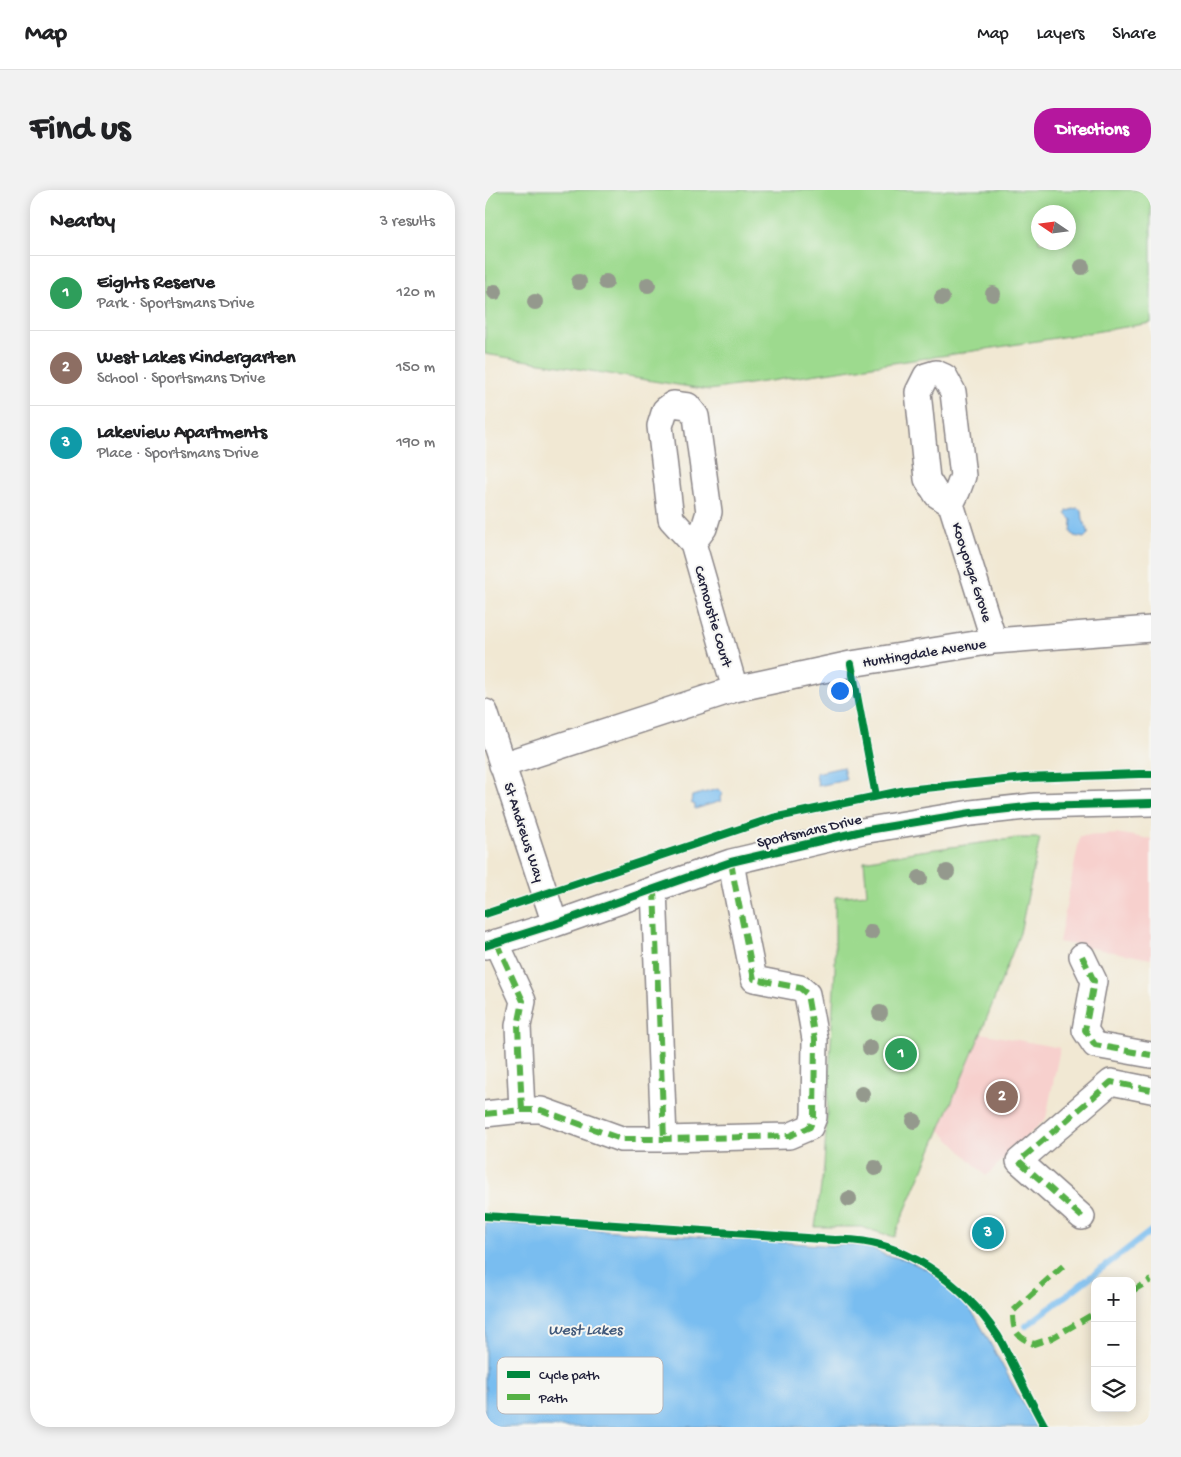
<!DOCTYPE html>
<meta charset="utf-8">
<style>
:root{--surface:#fff;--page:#f2f2f2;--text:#202124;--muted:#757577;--line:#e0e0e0;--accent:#b5179e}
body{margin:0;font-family:"Gochi Hand",sans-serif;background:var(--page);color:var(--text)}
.controls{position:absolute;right:15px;bottom:15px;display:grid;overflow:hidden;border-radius:10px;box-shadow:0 2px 12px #0003}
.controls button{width:45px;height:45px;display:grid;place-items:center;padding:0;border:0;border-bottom:1px solid var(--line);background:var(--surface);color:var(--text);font:25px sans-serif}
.compass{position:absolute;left:546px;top:15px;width:45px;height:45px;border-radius:50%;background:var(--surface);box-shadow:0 2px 12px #0003;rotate:283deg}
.you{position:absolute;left:354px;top:500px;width:18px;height:18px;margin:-12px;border:4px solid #fff;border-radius:50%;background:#1a73e8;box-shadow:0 0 0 8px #1a73e833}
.badge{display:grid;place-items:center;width:32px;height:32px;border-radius:50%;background:var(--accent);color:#fff;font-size:16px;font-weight:700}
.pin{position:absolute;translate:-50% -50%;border:2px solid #fff;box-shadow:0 1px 5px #0006}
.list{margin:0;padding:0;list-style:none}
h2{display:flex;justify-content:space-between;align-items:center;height:65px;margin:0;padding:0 20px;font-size:21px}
h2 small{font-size:16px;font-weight:400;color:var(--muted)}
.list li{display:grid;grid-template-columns:32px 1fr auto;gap:15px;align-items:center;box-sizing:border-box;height:75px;padding:0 20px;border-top:1px solid var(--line)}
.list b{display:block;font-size:19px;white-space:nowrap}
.list p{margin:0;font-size:16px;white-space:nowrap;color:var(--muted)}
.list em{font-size:16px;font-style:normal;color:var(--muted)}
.icon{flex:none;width:28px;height:28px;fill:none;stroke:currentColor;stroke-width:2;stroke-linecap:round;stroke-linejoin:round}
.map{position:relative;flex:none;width:666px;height:1237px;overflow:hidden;border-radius:20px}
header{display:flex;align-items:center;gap:30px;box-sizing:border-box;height:70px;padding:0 25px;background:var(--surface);border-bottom:1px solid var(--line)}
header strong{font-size:24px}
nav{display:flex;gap:28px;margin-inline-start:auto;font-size:18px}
.intro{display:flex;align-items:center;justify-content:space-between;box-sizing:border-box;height:120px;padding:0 30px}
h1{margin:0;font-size:35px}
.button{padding:12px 22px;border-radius:20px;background:var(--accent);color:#fff;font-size:18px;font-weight:700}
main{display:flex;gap:30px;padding:0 30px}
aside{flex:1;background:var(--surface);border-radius:20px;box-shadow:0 2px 12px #0003}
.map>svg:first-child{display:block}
</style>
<header>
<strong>Map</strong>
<nav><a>Map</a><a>Layers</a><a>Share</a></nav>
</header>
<div class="intro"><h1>Find us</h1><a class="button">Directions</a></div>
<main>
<aside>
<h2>Nearby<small>3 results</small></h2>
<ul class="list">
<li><span class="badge" style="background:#2e9e5b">1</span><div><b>Eights Reserve</b><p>Park · Sportsmans Drive</p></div><em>120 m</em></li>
<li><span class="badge" style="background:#8d6e63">2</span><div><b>West Lakes Kindergarten</b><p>School · Sportsmans Drive</p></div><em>150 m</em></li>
<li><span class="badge" style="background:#0f9aa8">3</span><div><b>Lakeview Apartments</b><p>Place · Sportsmans Drive</p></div><em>190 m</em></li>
</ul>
</aside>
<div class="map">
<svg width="666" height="1237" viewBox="0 0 666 1237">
<rect width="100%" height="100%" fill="#f6f6f2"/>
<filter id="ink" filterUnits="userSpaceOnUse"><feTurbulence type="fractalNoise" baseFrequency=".02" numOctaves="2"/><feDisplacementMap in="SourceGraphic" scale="10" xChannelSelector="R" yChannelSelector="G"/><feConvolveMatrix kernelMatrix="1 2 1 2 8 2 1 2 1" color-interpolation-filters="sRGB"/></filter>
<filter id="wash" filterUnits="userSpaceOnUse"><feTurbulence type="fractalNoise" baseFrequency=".0096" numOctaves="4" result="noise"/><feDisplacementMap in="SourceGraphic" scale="20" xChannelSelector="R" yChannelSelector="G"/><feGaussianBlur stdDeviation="1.12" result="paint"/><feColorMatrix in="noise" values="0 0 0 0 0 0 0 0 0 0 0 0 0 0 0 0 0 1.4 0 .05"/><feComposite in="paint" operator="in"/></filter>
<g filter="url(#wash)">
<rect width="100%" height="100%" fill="#f1e8d3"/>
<path fill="#f7d0cd" d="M637,644L666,649V769L574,752L595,646Z
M496,843L575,858L561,928L501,986L454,939Z"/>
<path fill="#9dda8e" stroke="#607e64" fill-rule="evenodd" d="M0,0H666V133L476,163L224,200L0,164ZM554,22H584V52H554Z
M534,648H555L535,743L496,843L409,1047L376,1037H330L339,976L350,780V707L382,704L379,671L428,662Z"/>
<path fill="#79bdf0" stroke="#4e7096" d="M592,318L597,320L598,330L604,343L599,348L589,346L586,342L587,330L581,324L582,321Z
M358,577L361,590L333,596L331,583Z
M233,599L237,603L235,608L236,611L210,619V615L206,613L207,606Z
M0,1032L350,1056L357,1054L383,1056L400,1065L419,1069L443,1080L468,1098L492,1129L539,1215L553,1237H0Z"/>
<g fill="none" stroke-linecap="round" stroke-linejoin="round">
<path stroke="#79bdf0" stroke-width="6" d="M541,1136L666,1041"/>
</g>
</g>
<g filter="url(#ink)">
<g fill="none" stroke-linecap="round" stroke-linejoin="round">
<defs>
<path id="minor" d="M451,183L460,187L468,202L478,286L472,302L466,314L452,305L442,289L433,202L441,186Z
M188,214L203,216L211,226L224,322L219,338L208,353L186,329L175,236L180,220Z
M466,314L509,451
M208,353L250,499
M0,522L70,734
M17,575L250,499L366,474L509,451L666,439
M169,699L179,949
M11,752L38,811L33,836L37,920
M0,756L70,734L246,672L377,641L486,623L550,616L666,613
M597,766L609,791L600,840L610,855L666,865
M0,924L37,920H56L136,949H179L304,946L325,937L329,927L330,849L322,804L315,798L269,789L250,695L246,672
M597,1027L534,971L626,892L666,900"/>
</defs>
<use href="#minor" stroke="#8a8587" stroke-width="28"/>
<use href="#minor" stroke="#fff" stroke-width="25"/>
<path stroke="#55b146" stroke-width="6" stroke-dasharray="12 6" stroke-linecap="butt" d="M169,699L179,949
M11,752L38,811L33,836L37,920
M597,766L609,791L600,840L610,855L666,865
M0,924L37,920H56L136,949H179L304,946L325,937L329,927L330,849L322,804L315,798L269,789L250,695L246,672
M597,1027L534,971L626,892L666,900
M578,1076L528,1121C528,1141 530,1146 549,1154L567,1148L610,1123
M647,1101L666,1090"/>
<defs>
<path id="cycleway" d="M366,474L391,606
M0,724L288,628L421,600L540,588L654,584H666
M0,756L70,734L246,672L377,641L486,623L550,616L666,613
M0,1026L350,1050C417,1047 478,1093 513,1146C520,1158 526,1171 532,1183C541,1202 550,1219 560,1237"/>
</defs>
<use href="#cycleway" stroke="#f6f6f2" stroke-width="11"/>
<use href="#cycleway" stroke="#00873e" stroke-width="8"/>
</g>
<g fill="#94998d">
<circle cx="597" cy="77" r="8"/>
<circle cx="94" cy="92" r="8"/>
<circle cx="121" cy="92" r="8"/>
<circle cx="163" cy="95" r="8"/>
<circle cx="10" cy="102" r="8"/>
<circle cx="508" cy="104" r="8"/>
<circle cx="457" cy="108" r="8"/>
<circle cx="50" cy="112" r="8"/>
<circle cx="462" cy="682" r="8"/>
<circle cx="435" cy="688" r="8"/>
<circle cx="386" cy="742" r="8"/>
<circle cx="395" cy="823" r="8"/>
<circle cx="385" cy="858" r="8"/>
<circle cx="377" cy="904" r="8"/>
<circle cx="429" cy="931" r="8"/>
<circle cx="390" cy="978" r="8"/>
<circle cx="364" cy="1009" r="8"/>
</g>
</g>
<g text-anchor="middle" stroke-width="4" stroke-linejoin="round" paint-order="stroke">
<g font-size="15" fill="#22223b" stroke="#f6f6f2">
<text transform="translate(488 382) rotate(72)" y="5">Kooyonga Grove</text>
<text transform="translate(229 426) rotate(74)" y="5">Carnoustie Court</text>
<text transform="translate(439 462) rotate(-9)" y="5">Huntingdale Avenue</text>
<text transform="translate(324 640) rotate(-13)" y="5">Sportsmans Drive</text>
<text transform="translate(40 642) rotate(72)" y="5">St Andrews Way</text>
</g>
<g font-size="16" font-style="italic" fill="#40587a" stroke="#f6f6f2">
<text x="100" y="1144">West Lakes</text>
</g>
</g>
<rect x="12" y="1167" width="166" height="57" rx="8" fill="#f6f6f2" stroke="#b6b6bb" stroke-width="1"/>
<rect x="22" y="1181" width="23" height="7" fill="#00873e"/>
<rect x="22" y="1204" width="23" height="6" fill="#55b146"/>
<g font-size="14" fill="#22223b">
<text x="54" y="1189">Cycle path</text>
<text x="54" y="1212">Path</text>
</g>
</svg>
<div class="controls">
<button>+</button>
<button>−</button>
<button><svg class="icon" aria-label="layers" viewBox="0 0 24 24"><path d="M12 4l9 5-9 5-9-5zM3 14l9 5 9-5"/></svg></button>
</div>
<svg class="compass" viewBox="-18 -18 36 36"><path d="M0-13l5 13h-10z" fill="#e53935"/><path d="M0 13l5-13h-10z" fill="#757577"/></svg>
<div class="you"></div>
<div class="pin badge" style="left:416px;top:864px;background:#2e9e5b">1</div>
<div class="pin badge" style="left:517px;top:907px;background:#8d6e63">2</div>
<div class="pin badge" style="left:503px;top:1043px;background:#0f9aa8">3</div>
</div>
</main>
